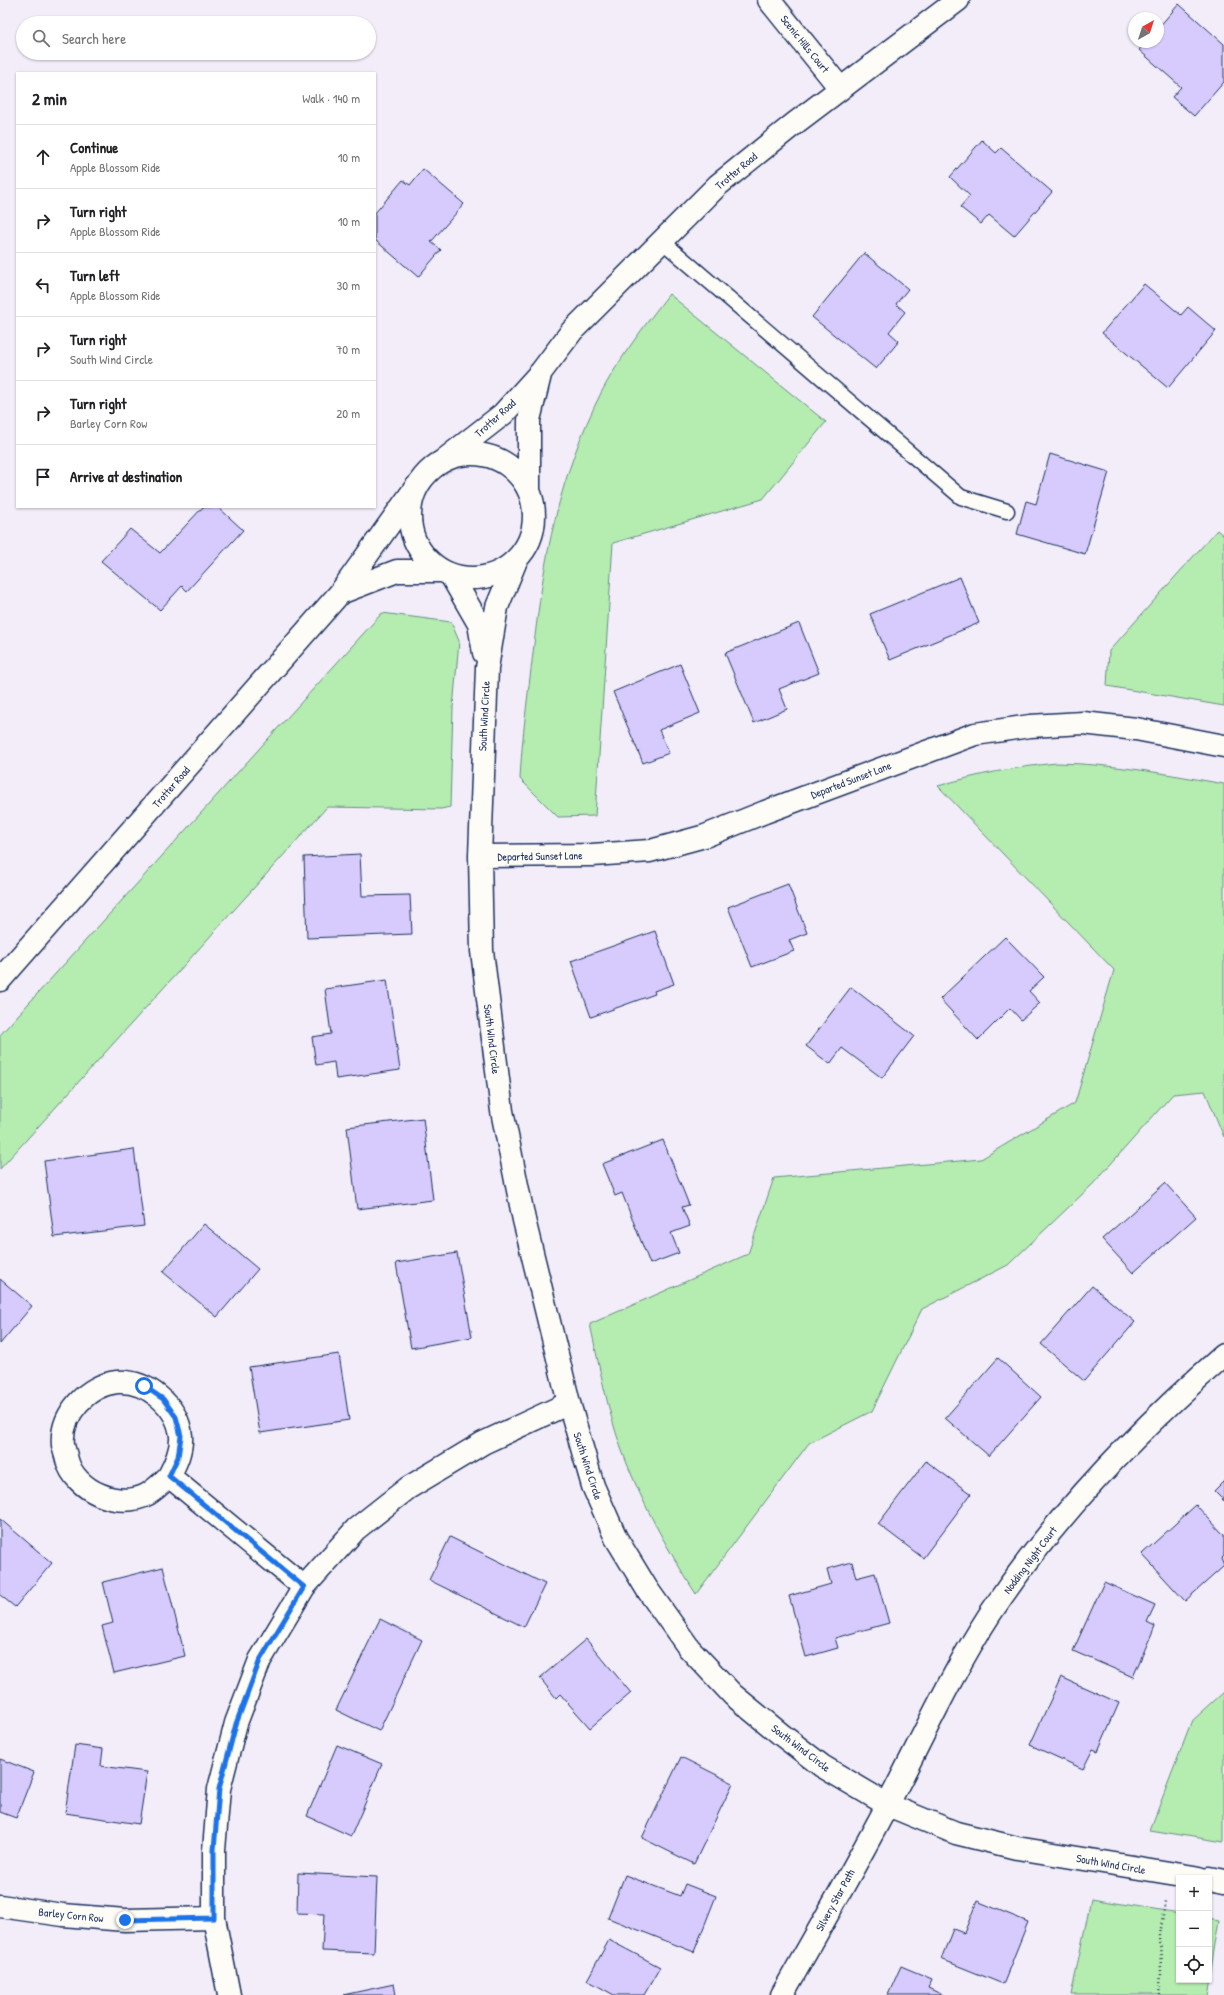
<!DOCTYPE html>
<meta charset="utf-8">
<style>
:root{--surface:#fff;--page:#f6f6f6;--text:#202124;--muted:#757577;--line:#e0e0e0}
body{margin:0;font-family:"Patrick Hand",sans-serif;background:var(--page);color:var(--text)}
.controls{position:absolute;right:12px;bottom:12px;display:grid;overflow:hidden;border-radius:0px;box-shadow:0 1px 3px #0004}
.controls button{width:36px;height:36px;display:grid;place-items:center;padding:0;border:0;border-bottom:1px solid var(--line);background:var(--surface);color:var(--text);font:20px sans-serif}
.compass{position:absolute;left:1128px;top:12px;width:36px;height:36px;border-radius:50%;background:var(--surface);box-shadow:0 1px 3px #0004;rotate:39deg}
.stop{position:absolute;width:12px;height:12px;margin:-9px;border:3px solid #1a73e8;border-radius:50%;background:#fff}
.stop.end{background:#1a73e8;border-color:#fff;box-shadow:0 1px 4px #0008}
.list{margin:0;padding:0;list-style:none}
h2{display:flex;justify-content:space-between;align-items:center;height:52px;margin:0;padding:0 16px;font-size:17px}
h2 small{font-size:13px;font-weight:400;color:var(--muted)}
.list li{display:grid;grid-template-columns:26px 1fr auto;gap:12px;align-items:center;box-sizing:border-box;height:64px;padding:0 16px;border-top:1px solid var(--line)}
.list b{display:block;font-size:15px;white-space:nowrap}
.list p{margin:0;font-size:13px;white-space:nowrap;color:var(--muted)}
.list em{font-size:13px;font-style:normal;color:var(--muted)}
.icon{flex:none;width:22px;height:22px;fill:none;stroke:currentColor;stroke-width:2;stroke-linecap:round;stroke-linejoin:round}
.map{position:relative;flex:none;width:1224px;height:1995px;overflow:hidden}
.search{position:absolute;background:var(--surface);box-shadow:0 1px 3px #0004;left:16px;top:16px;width:360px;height:44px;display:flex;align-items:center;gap:10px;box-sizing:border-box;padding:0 14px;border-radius:22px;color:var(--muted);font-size:15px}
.panel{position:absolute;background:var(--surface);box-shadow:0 1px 3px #0004;left:16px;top:72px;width:360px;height:436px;border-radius:0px}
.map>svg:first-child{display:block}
</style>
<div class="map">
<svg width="1224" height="1995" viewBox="0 0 1224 1995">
<rect width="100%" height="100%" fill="#f2edf9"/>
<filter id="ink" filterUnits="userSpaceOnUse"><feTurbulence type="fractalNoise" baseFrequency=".025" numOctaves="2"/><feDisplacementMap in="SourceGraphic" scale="8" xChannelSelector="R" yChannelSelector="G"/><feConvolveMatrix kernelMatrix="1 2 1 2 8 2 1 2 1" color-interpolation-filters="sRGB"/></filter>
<g filter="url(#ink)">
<path fill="#b5ecaf" stroke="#688e86" d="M669,294L826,422L763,499L613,543L595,816L558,817L520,779C522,736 528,695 533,653C544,557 558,478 602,391C621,356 645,325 669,294Z
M1217,530L1224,536V706L1107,686L1109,651Z
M382,613L451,622L459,641L453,708L450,807L441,809L327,807L0,1169V1035Z
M1057,763C1114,764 1168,774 1224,784V1137L1205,1091L1173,1094L1093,1184L1008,1265L922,1309L872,1411L809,1443L696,1594C666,1547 640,1500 621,1448C607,1408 599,1365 590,1324L748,1254L774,1178L981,1159L1075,1103L1114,970L938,786C978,774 1016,767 1057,763Z
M1224,1692V1842L1150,1830L1192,1721Z
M1091,1899L1179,1913V1980H1209V1918L1220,1920L1208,1995H1071Z"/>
<path fill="#d7cbfd" stroke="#1b2f5e" d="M1179,4L1224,44V82L1194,116L1172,97L1181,87L1139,50L1146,42H1158V28Z
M982,140L996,153L1001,148L1052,192L1014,236L989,215L981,224L960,207L970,196L950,177Z
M423,169L464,204L431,242L441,250L418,277L375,240V213L403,180L410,185Z
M864,253L908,289L896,304L905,312L889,332L899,341L876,369L812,317Z
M1144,284L1181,315L1188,307L1216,331L1168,388L1102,333Z
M1050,454L1109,472L1085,554L1017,534L1026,501L1036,504Z
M203,507H218L243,530L187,591L182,586L160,610L101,561L130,529L160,553Z
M960,577L979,623L890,660L870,614Z
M799,623L819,673L779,689L787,709L754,723L725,653Z
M680,664L700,713L659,730L669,753L643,763L613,692Z
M360,854L362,896L410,895L412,934L307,938L304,857Z
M788,884L807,933L789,940L794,951L752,967L728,907Z
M655,931L674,984L654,991L655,994L591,1017L571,961Z
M1005,937L1044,977L1029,991L1040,1003L1021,1020L1010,1008L978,1040L940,999Z
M387,980L400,1070L336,1079L334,1062L316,1065L312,1037L331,1034L325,989Z
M851,987L914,1036L882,1078L842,1048L830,1064L806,1046Z
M423,1118L433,1200L357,1209L347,1127Z
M663,1140L689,1205L682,1207L690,1226L671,1233L679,1253L650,1264L622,1193L615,1196L602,1164Z
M134,1149L144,1226L54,1237L44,1161Z
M1165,1183L1196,1217L1133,1273L1102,1239Z
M204,1224L258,1269L217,1317L163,1272Z
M457,1253L472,1337L411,1348L396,1263Z
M0,1279L32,1306L0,1344Z
M1092,1286L1135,1322L1084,1381L1041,1344Z
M339,1354L349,1420L260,1433L249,1367Z
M998,1358L1041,1397L989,1456L945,1418Z
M926,1461L971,1494L923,1558L878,1524Z
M1224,1481V1501L1214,1491Z
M1196,1505L1224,1535V1556L1221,1559L1224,1566L1185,1601L1142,1554Z
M0,1519L52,1563L15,1607L0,1595Z
M450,1537L545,1584L524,1627L429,1580Z
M852,1562L856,1578L875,1573L889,1623L835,1638L838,1648L806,1657L789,1596L831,1584L827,1569Z
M163,1567L185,1656L114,1673L102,1626L113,1623L103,1582Z
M1104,1582L1155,1605L1147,1622L1155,1626L1133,1677L1073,1651Z
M380,1619L422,1640L379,1731L336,1710Z
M586,1639L631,1693L590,1728L560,1694L556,1698L540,1678Z
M1061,1677L1119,1703L1098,1751L1093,1749L1083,1769L1030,1745Z
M75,1745L103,1749L101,1766L147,1772L139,1824L65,1813Z
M337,1745L382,1764L351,1836L307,1816Z
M681,1757L733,1783L694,1864L642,1838Z
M0,1759L34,1772L16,1818L0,1812Z
M298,1873L377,1877L374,1953L322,1951L324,1914L297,1913Z
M625,1875L680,1896L685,1884L716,1896L694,1952L608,1918Z
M977,1901L1028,1922L1003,1984L941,1959L953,1929L964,1933Z
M609,1940L660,1967L644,1995H614L587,1980Z
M901,1966L932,1979L928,1988L943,1995H888Z
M394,1984L396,1995H343Z"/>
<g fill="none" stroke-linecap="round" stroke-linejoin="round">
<defs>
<path id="service" d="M662,241L961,497L1007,511"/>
<path id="minor" d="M769,0L840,88
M515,563L497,607L487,668L480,856L482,951L502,1111L524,1220L569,1403L593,1486L616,1538L647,1589L689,1648L733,1695L783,1736L822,1766L888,1805L956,1833L1017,1848L1200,1878
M452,577L479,624L484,653
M480,856L592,855L650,851L705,836L765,812L975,734L1030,726L1083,723L1136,729L1224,746
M169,1476C176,1463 182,1450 181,1436C178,1406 147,1380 117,1382C88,1385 60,1414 63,1445C64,1450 66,1455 67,1460C75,1491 120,1510 148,1494C156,1489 163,1482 169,1476L304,1587
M1209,1879L1224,1882
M0,1906L63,1915L125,1920L214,1918
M229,1995L214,1918V1850L219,1789L236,1723L260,1660L304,1587L356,1529L408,1488L483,1443L569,1403
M782,1995C818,1931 855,1867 889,1802C922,1739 951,1674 990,1614C1054,1517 1137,1431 1224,1355"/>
<path id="tertiary" d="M410 516a62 62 0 1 1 124 0a62 62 0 1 1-124 0Z
M444,460L503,414L541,372L572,331L718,185L794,124L958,0
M529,490V420L540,375
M340,593L397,571H440
M0,980L340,593L416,487"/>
</defs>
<use href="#service" stroke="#1b2f5e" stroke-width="17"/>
<use href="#minor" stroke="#1b2f5e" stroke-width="25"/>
<use href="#tertiary" stroke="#1b2f5e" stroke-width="25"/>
<path stroke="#1b2f5e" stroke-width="2.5" stroke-dasharray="1 3" stroke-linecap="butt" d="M1159,1995L1161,1974L1160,1934L1165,1902"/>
<use href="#service" stroke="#fdfcf7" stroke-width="14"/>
<use href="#minor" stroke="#fdfcf7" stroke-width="22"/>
<use href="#tertiary" stroke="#fdfcf7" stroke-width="22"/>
</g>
</g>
<g fill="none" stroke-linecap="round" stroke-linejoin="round" filter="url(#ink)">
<path stroke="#1a73e8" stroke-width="5" d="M125,1920L214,1918V1850L219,1789L236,1724L260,1660L304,1587L169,1476L178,1457L181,1436L176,1417L163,1399L144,1386"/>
</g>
<g text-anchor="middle" stroke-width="3" stroke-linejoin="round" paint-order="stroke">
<g font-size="11" fill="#1b2f5e" stroke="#fdfcf7">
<text transform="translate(805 44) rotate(51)" y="4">Scenic Hills Court</text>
<text transform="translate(736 171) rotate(-40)" y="4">Trotter Road</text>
<text transform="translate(495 418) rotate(-42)" y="4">Trotter Road</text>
<text transform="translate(484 716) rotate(-87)" y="4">South Wind Circle</text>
<text transform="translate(851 780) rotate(-21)" y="4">Departed Sunset Lane</text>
<text transform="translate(171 787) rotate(-49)" y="4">Trotter Road</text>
<text transform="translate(540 856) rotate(-1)" y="4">Departed Sunset Lane</text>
<text transform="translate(492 1039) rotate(83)" y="4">South Wind Circle</text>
<text transform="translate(588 1466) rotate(72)" y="4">South Wind Circle</text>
<text transform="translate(1030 1560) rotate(-53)" y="4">Nodding Night Court</text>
<text transform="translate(801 1748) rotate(37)" y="4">South Wind Circle</text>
<text transform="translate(1111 1864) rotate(10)" y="4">South Wind Circle</text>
<text transform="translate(835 1900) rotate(-61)" y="4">Silvery Star Path</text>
<text transform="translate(71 1915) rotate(6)" y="4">Barley Corn Row</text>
</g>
</g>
</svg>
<div class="controls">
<button>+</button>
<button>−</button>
<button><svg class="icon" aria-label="locate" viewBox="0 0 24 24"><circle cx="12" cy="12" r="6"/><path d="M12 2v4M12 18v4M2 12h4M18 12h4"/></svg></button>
</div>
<svg class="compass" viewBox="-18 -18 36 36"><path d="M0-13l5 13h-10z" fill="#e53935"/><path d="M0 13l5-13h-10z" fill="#757577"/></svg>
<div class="stop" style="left:144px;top:1386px"></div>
<div class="stop end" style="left:125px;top:1920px"></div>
<div class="search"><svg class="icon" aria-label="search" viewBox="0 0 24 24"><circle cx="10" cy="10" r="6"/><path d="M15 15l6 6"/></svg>Search here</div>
<section class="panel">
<h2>2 min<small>Walk · 140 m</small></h2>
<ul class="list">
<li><svg class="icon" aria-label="ahead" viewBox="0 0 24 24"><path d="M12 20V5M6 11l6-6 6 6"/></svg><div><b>Continue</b><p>Apple Blossom Ride</p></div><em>10 m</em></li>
<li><svg class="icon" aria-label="right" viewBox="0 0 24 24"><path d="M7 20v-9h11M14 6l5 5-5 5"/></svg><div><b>Turn right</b><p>Apple Blossom Ride</p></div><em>10 m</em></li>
<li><svg class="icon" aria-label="left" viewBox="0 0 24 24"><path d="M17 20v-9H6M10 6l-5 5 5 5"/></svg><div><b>Turn left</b><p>Apple Blossom Ride</p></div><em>30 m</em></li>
<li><svg class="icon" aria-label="right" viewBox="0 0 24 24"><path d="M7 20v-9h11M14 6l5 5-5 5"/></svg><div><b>Turn right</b><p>South Wind Circle</p></div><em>70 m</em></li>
<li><svg class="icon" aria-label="right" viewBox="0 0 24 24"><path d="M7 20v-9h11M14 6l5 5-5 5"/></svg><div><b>Turn right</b><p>Barley Corn Row</p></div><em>20 m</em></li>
<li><svg class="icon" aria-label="arrive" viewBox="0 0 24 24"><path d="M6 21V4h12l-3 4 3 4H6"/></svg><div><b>Arrive at destination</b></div></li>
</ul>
</section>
</div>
